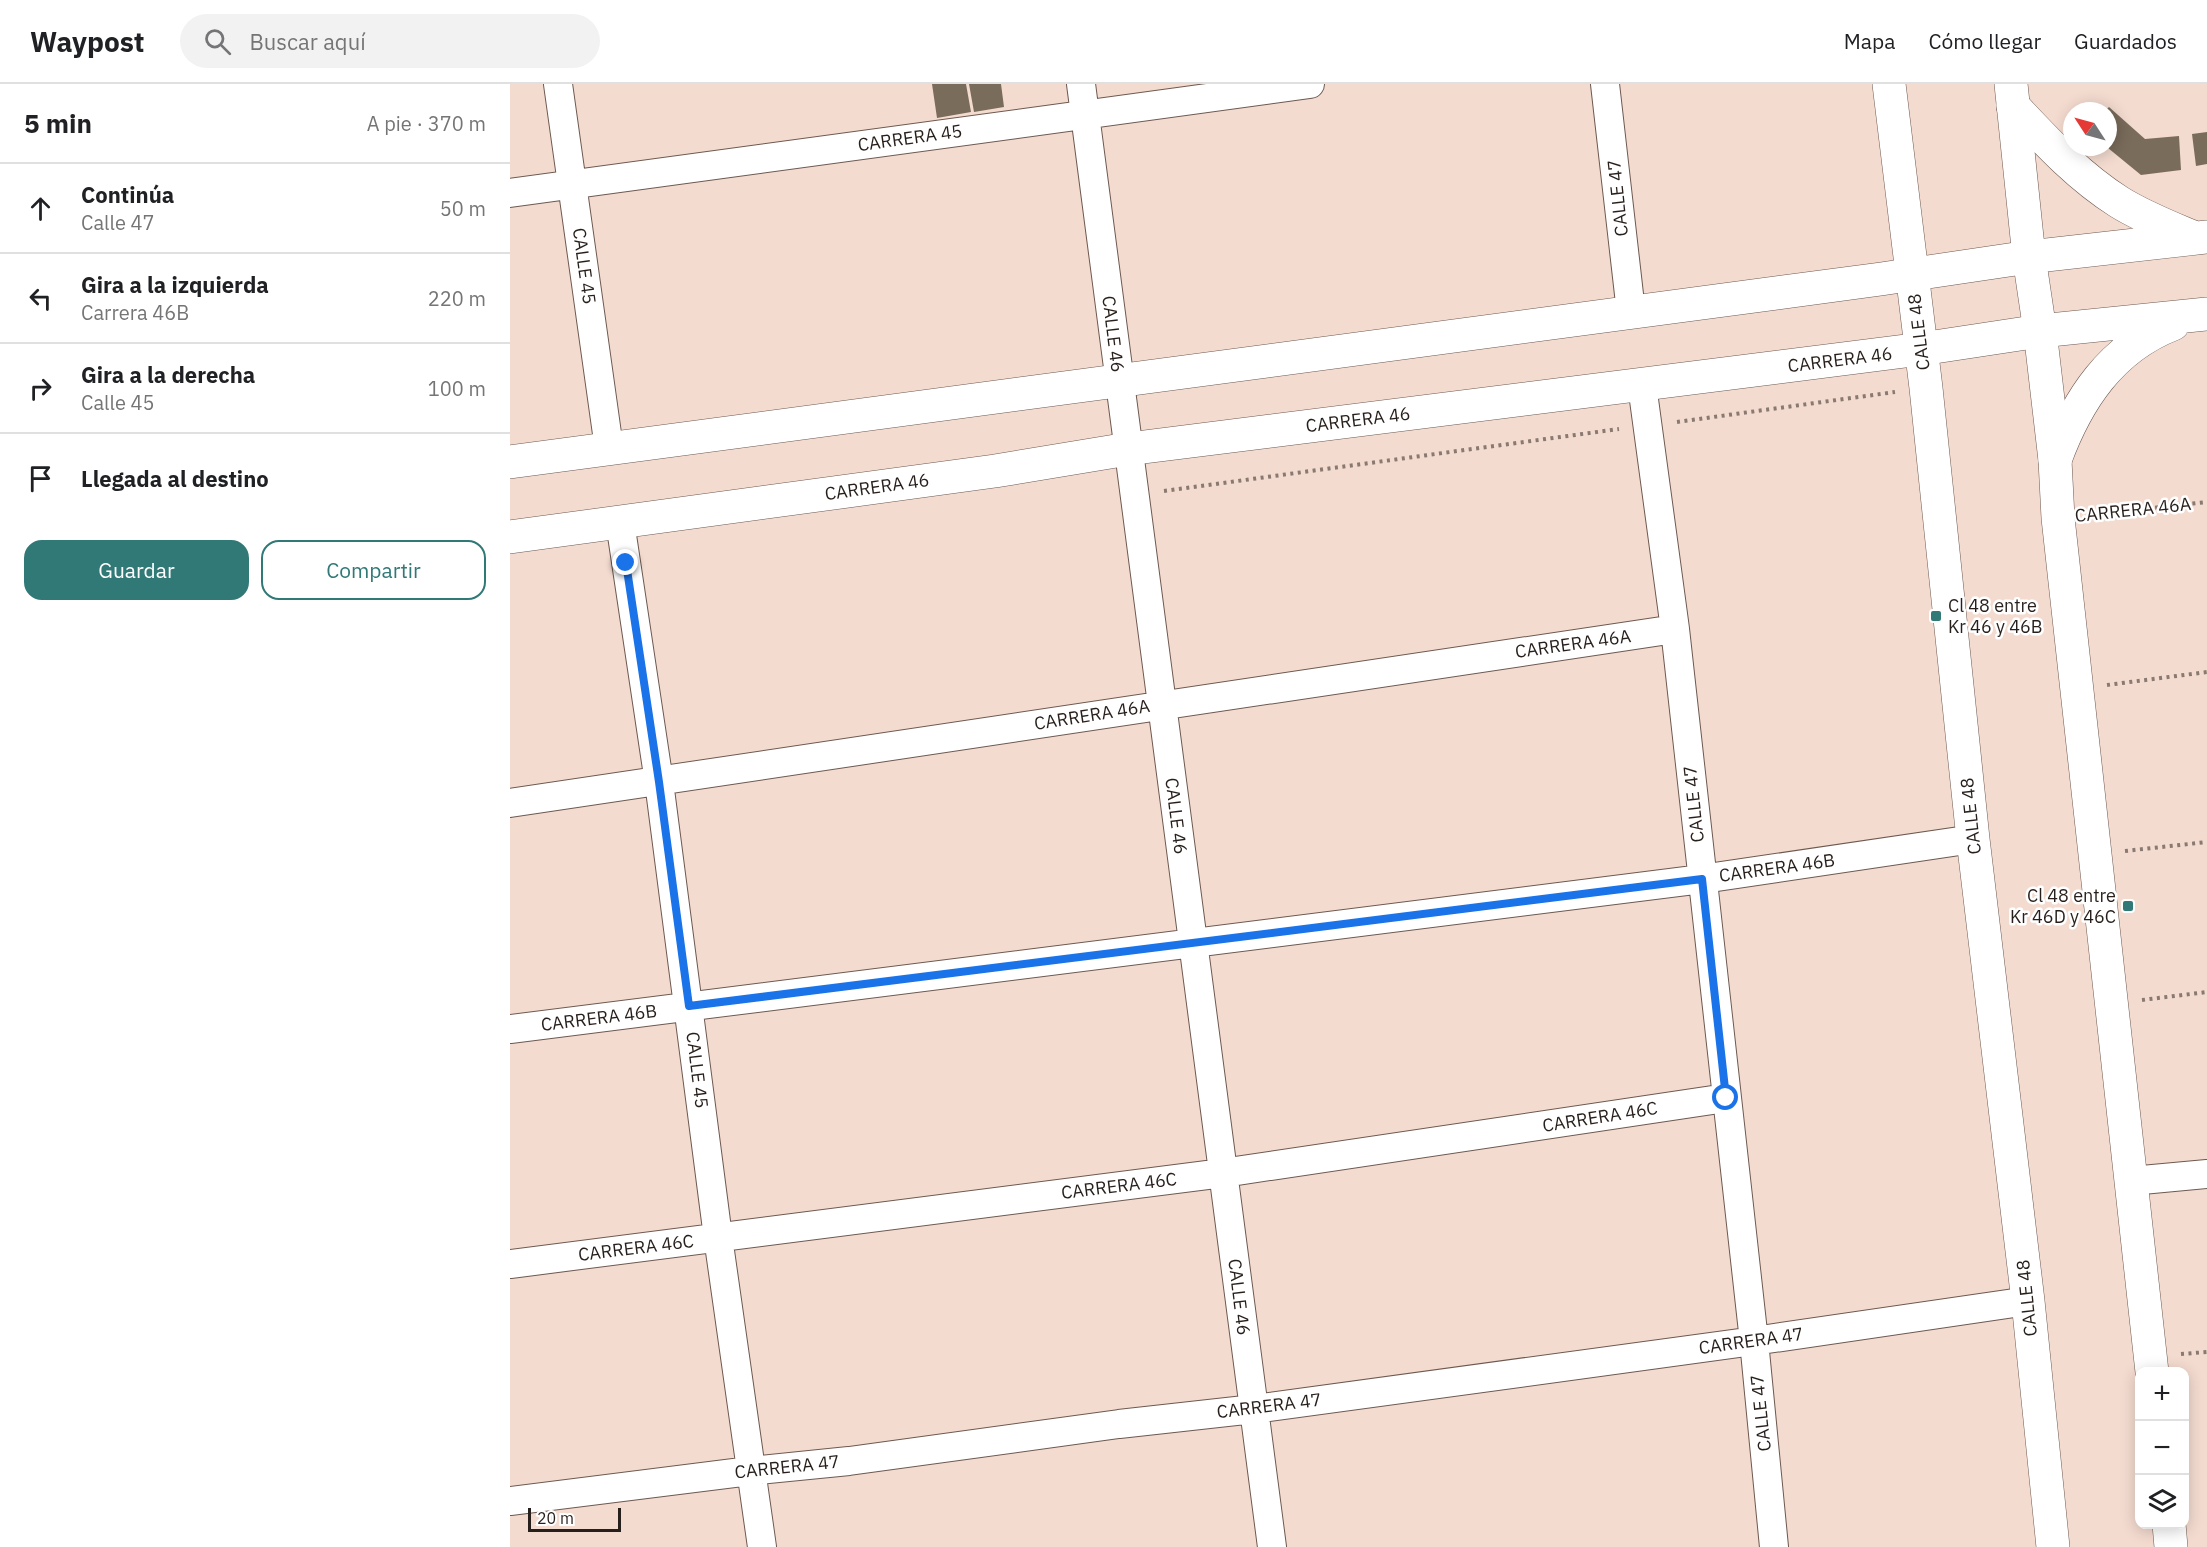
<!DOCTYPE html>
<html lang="es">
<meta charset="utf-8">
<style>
:root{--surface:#fff;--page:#f2f2f2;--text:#202124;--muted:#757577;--line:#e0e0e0;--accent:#307977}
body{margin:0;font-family:"IBM Plex Sans",sans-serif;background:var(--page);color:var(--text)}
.controls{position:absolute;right:18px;bottom:18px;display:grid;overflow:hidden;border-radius:12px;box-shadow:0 3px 15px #0003}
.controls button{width:54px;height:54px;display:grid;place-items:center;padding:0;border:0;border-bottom:2px solid var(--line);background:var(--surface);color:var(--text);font:30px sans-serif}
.compass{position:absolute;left:1553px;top:18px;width:54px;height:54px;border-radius:50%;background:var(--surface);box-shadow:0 3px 15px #0003;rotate:306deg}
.scale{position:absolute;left:18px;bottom:15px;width:93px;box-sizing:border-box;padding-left:6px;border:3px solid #271f1b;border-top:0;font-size:16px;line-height:21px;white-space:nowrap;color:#271f1b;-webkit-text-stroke:4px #fff;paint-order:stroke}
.stop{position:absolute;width:18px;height:18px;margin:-14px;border:4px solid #1a73e8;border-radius:50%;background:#fff}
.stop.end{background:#1a73e8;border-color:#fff;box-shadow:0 2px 6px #0008}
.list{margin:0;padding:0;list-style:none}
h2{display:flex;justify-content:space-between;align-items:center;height:78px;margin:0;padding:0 24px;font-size:26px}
h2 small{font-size:20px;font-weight:400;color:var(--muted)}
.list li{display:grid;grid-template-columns:39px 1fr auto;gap:18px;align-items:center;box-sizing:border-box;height:90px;padding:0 24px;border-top:2px solid var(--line)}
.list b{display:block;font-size:22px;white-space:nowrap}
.list p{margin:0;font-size:20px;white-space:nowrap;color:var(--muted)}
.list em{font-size:20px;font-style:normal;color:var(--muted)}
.actions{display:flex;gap:12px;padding:18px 24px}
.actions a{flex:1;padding:14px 0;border:2px solid var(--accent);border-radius:18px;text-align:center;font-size:21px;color:var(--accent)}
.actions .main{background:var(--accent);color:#fff}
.icon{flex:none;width:33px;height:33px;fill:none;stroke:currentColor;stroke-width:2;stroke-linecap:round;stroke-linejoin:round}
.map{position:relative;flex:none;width:1697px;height:1463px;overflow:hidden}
header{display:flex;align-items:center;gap:36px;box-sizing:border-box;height:84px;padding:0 30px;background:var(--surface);border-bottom:2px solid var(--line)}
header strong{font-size:28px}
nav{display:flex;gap:33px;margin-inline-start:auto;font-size:21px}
.search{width:420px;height:54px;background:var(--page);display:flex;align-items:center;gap:15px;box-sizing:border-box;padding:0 21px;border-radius:33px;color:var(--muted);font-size:22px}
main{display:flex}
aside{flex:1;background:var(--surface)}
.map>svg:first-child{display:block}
</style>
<header>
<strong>Waypost</strong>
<div class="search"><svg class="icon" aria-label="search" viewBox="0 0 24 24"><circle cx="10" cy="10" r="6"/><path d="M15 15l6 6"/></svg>Buscar aquí</div>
<nav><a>Mapa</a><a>Cómo llegar</a><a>Guardados</a></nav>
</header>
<main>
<aside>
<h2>5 min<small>A pie · 370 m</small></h2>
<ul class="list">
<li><svg class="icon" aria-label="ahead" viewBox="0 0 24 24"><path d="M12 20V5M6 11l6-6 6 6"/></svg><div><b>Continúa</b><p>Calle 47</p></div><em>50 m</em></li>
<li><svg class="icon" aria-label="left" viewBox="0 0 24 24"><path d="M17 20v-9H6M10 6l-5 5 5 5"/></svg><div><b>Gira a la izquierda</b><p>Carrera 46B</p></div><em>220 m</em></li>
<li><svg class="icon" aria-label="right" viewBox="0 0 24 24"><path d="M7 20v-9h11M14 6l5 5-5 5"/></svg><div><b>Gira a la derecha</b><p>Calle 45</p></div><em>100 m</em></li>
<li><svg class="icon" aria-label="arrive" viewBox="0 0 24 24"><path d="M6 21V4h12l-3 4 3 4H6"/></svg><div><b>Llegada al destino</b></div></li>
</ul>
<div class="actions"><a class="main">Guardar</a><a>Compartir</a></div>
</aside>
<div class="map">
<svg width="1697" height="1463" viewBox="0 0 1697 1463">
<rect width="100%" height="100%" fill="#f4dbd0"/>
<path fill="#7a6c5b" d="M422,0H456L461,28L427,34Z
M459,0H491L494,23L464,28Z
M1599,23L1635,55L1669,52L1671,86L1631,91L1598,64V27H1595Z
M1697,48V80L1686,82L1682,50Z"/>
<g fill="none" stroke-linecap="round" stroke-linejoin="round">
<defs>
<path id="minor" d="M48,0L99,364
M571,0L762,1463
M1095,0L1121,228
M0,109L800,0
M1132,301L1165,545L1244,1257L1264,1463
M110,438L149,698L208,1153L252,1463
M0,719L1165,545
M0,945L1192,795L1463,755
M1621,1097L1697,1090
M0,1180L713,1089L1216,1014
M0,1417L240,1387L339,1377L609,1340L744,1325L1244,1257L1518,1217"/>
<path id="tertiary" d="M1379,0L1416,304L1463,755L1518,1217L1543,1463
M1501,0L1519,173L1530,247L1545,376L1548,434L1642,1288
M1659,1440L1661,1463"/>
<path id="secondary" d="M1503,22C1536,57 1568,92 1609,118C1633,133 1659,143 1685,154
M1545,376C1567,316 1601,264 1663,240
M0,378L1371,195L1519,173L1697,153
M0,453L485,387L618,365L1411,265L1530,247L1697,230"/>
</defs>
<use href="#minor" stroke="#6d5950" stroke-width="30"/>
<use href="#tertiary" stroke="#6d5950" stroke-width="34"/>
<use href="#secondary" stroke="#6d5950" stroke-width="34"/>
<path stroke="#897971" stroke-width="4" stroke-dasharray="3 4.5" stroke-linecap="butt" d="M1167,338L1385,308
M654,407L1109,345
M1578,431L1697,418
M1597,601L1697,588
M1615,767L1697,758
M1632,916L1697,908
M1671,1270L1697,1268"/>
<use href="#minor" stroke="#fff" stroke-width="28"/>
<use href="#tertiary" stroke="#fff" stroke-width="33"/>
<use href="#secondary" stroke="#fff" stroke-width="33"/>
</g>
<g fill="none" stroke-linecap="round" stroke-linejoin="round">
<path stroke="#1a73e8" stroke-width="8" d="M116,479L149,698L179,922L1192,795L1216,1014"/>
</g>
<g fill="#307977" stroke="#fff" stroke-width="2">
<rect x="1420" y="526" width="12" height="12" rx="3"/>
<rect x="1612" y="816" width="12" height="12" rx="3"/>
</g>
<g text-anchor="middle" stroke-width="5" stroke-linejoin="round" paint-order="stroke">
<g font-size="18" fill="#271f1b" stroke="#fff">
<text transform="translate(400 54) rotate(-8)" y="6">CARRERA 45</text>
<text transform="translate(1108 114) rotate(-96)" y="6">CALLE 47</text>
<text transform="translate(74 182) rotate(82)" y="6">CALLE 45</text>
<text transform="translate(1409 248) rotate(-97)" y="6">CALLE 48</text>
<text transform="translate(603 250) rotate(83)" y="6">CALLE 46</text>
<text transform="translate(1330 276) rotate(-7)" y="6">CARRERA 46</text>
<text transform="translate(848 336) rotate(-7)" y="6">CARRERA 46</text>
<text transform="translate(367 403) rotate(-8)" y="6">CARRERA 46</text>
<text transform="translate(1623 426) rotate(-6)" y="6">CARRERA 46A</text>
<text transform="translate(1063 560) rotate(-8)" y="6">CARRERA 46A</text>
<text transform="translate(582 631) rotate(-9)" y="6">CARRERA 46A</text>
<text transform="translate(1184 720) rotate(-96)" y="6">CALLE 47</text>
<text transform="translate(666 732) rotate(83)" y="6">CALLE 46</text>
<text transform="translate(1461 732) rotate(-96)" y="6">CALLE 48</text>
<text transform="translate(1267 784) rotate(-8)" y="6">CARRERA 46B</text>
<text transform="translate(89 934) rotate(-7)" y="6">CARRERA 46B</text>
<text transform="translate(187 986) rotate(83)" y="6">CALLE 45</text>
<text transform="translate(1090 1033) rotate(-9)" y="6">CARRERA 46C</text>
<text transform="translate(609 1102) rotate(-7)" y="6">CARRERA 46C</text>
<text transform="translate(126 1164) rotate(-7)" y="6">CARRERA 46C</text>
<text transform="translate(729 1213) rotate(83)" y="6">CALLE 46</text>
<text transform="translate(1517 1214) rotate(-96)" y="6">CALLE 48</text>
<text transform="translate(1241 1257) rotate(-8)" y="6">CARRERA 47</text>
<text transform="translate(759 1322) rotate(-7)" y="6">CARRERA 47</text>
<text transform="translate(1251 1329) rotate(-96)" y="6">CALLE 47</text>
<text transform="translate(277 1383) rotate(-6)" y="6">CARRERA 47</text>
</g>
<g font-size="18" fill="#271f1b" stroke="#fff" text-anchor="start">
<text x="1438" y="528">Cl 48 entre<tspan x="1438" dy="21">Kr 46 y 46B</tspan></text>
<text x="1606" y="818" text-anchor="end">Cl 48 entre<tspan x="1606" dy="21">Kr 46D y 46C</tspan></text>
</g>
</g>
</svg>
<div class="controls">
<button>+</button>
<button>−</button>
<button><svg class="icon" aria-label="layers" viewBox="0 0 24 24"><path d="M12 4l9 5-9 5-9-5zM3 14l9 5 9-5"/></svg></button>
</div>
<svg class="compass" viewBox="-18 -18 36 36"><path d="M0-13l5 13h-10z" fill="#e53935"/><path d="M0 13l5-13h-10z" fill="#757577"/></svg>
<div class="scale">20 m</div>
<div class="stop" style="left:1216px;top:1014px"></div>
<div class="stop end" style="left:116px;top:479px"></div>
</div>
</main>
